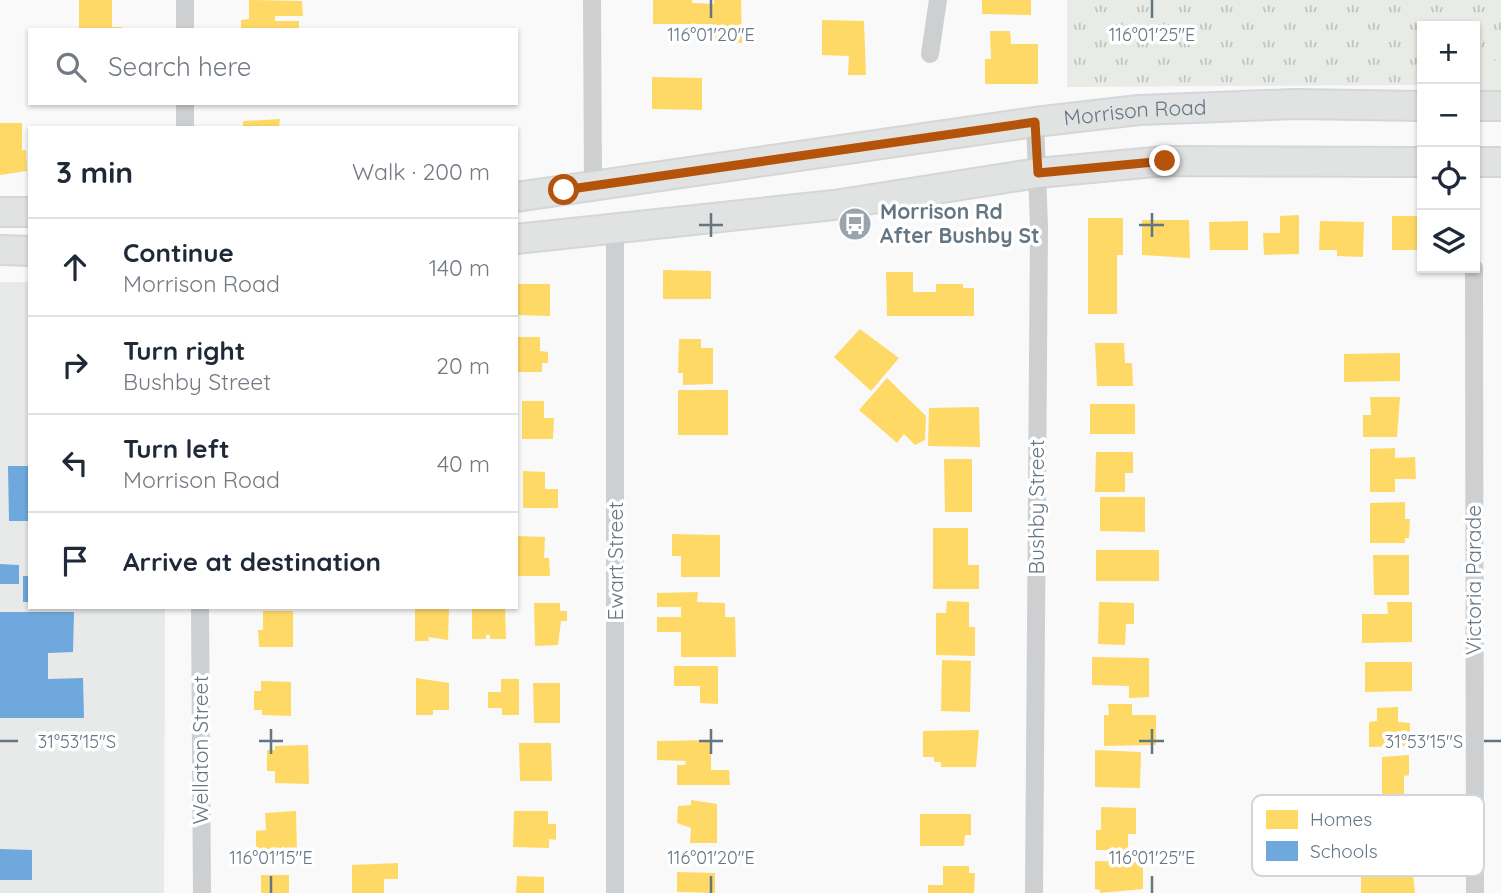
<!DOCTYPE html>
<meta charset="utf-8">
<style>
:root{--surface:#fff;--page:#f2f2f3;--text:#1f2937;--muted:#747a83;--line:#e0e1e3}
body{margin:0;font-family:Quicksand,sans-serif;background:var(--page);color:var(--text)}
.controls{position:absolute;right:21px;top:21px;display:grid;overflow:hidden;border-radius:0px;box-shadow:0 2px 5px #0004}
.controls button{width:63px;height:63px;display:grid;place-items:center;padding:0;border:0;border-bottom:2px solid var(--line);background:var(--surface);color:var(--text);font:35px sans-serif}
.stop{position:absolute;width:21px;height:21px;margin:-16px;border:5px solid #b45309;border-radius:50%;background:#fff}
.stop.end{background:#b45309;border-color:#fff;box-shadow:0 2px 7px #0008}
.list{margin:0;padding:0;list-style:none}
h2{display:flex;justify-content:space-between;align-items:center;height:91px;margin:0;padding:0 28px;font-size:30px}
h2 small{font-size:23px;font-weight:400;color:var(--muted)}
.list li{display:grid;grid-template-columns:46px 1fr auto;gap:21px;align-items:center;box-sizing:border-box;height:98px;padding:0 28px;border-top:2px solid var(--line)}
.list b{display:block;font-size:26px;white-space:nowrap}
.list p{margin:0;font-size:23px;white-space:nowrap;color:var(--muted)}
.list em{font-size:23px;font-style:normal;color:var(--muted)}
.icon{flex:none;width:38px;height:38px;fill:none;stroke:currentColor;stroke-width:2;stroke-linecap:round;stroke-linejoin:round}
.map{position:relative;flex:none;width:1501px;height:893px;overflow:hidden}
.search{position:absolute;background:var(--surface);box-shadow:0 2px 5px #0004;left:28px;top:28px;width:490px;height:77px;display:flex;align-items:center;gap:18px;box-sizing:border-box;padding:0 24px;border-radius:0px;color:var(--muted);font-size:26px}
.panel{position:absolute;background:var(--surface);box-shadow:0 2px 5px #0004;left:28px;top:126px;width:490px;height:483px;border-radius:0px}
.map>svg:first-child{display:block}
</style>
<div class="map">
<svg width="1501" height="893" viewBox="0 0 1501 893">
<defs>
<pattern id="grass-tufts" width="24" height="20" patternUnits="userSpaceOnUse" patternTransform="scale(1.75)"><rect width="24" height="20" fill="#e8ebe6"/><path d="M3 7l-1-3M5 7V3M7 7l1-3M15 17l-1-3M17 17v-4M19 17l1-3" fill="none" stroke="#c0c3c0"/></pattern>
</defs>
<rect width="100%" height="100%" fill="#f9f9f9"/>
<path fill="#e8e9e9" d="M0,282H30V607H165L164,893H0Z"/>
<path fill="url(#grass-tufts)" d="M1067,0H1501V85H1475V26H1422V85L1067,87Z"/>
<path fill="#e8ebe6" d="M1501,56V90H1475V76Z"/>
<path fill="#ffd966" d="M79,0H112V27H122V30H79Z
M249,0L302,1L303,16H275V21H299V30H241V20L249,19Z
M653,0H692V3L714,4V0H741L742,43L712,42V24H653Z
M982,0H1031V15L982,14Z
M822,20L864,21L866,75H848L849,56L822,55Z
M990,31H1010L1011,44H1038V84H985V59H991Z
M652,77L702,78V110L652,109Z
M280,119L279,128H243V121Z
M0,123H22V150H26L27,171L0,175Z
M1299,215V254L1264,255L1263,233H1280V216Z
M1392,216H1422V250H1392Z
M1088,218H1123V255H1117V314H1088Z
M1142,220H1189L1190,258L1142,255Z
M1248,221V250H1210L1209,222Z
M1320,221L1364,222L1363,257L1337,256V250H1319Z
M663,270L711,271V299H663Z
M886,272H913V292H936V284H963V288H974V316H887Z
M516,284H550V316L516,315Z
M860,329L899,358L871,391L834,357Z
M516,337H540V351L548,352V363H542V372H516Z
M679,339H701V348H713V384L683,385V373H678Z
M1095,343H1124L1125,363H1132L1133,386H1097Z
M1400,353V381L1344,382V354Z
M887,378L926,416L925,440L915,445L904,434L897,443L859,410Z
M678,390H728V435H678Z
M1370,397H1400L1397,437H1363V415H1371Z
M522,401H544V418H554L553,439H522Z
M1090,404H1135V434H1090Z
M979,407L980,447L928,446L929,408Z
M1395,448V458L1415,457L1416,479H1395V492H1370V449Z
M1096,452H1133V473H1125V492H1095Z
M944,459H972V512H945Z
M523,471L545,472V489H558V508H523Z
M1100,497H1145V532L1100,531Z
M1405,502V519H1410L1409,538H1405V543H1370V503Z
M933,528H968V565H979V589H933Z
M672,534L720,535V577H681V556H672Z
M516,536L545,537L544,558H549L550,576H516Z
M1096,550H1159V581H1096Z
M1373,555H1409V595H1374Z
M698,592L697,602L725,603V617H735L736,657H681V632H657V617H681V607H657V593Z
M947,601L969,602V627H975V656L936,655V613H946Z
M1099,602L1134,603V624H1126L1125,645L1098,644Z
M1387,602H1412V642L1362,643V614H1388Z
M534,603H560V611H567V621H561L558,645L535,646Z
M415,607L449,608L448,640L428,637L429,641H415Z
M472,608H505L506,639H490V635H486V639H472Z
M263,611H293V647H259L258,630H263Z
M1092,657L1149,658V697L1129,698V686L1092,685Z
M942,660L971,661L970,712L941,711Z
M1365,662H1412V691L1365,692Z
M674,666H718V704L700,703V686H674Z
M416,678L449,683V710H433V715H416Z
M501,679H519V715H502V708H488V692H501Z
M261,681L291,682V716L262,715V710H254V691H261Z
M533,683H560V723H534Z
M1108,704H1132V715H1156V745L1104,746V715H1109Z
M1398,707V722L1410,723V746L1369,747V722L1377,721V708Z
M979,730L976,767H941V762H934V757H923V731Z
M711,740V770H729L730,785H677V765H685L686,761L657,760V741Z
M519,743H551L552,781H520Z
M308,745L309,784L275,783V771H267V750H275V746Z
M1095,750L1141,752L1140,788L1095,787Z
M1409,755V775L1404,776V794H1382V757Z
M691,800L717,804V843H690L691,828L677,823L678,806L691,805Z
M1101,807L1136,808V834H1128V850H1096V830H1101Z
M296,811L297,850H256V831L266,830L265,813Z
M514,811H548V824H556V840L549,839V848L513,847Z
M920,814H971V835H965L964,846H920Z
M1383,856H1411L1415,893H1361V870L1383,869Z
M1095,861L1143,862V889L1100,893V890L1095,889Z
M398,863V879H384V893H352V865Z
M943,866H969V873H975L974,893H928V885H943Z
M677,872L715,873V893L677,892Z
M261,875H289V893H261Z
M517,876L544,877V893H516Z"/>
<path fill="#6fa8dc" d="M8,466H30V521H9Z
M0,564L19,565V584H0Z
M23,576H30V602H23Z
M0,612H74L73,652L48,653V679L83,678L84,718H0Z
M0,849L32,850V880H0Z"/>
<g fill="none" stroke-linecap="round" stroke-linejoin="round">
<defs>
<g id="primary">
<path d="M1475,106H1501"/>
<path d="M1475,162H1501"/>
<path id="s1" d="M516,197L1035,122L1139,110L1295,104L1422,106"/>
<path d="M0,212H30"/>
<path d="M516,239L834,205L1038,173L1165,161L1422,162"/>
<path d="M0,250L30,251"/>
</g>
</defs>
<use href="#primary" stroke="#d5d6d7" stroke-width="32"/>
<path stroke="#cecfd0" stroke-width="18" d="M592,0L593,186
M185,30V0
M930,54L938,0
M185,128V103
M1474,268L1475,893
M200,607L202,893
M615,893V229
M1034,893L1039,226L1035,122"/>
<use href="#primary" stroke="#e1e2e2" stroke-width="28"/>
</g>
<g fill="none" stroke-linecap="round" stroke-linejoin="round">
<path stroke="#b45309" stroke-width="9" d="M564,190L1035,122L1038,173L1165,161"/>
</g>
<path fill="none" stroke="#657683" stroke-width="2.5" d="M711,0V18M1152,0V18M711,213V237M1152,213V237M699,225H723M1139,225H1164M271,729V754M711,729V754M1152,729V754M0,741H18M259,741H283M699,741H723M1139,741H1164M1484,741H1501M271,876V893M711,876V893M1152,876V893"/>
<defs>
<symbol id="bus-disc" viewBox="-11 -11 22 22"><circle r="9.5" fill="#99a4ac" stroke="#fff"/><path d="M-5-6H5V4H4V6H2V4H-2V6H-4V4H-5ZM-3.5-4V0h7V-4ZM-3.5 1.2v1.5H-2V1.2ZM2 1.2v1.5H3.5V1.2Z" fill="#fff"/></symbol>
</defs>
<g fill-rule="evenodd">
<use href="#bus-disc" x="836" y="205" width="38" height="38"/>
</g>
<g text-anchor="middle" stroke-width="7" stroke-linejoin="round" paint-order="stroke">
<g font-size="21" fill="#657683" stroke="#fff">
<text dy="7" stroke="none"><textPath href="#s1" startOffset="625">Morrison Road</textPath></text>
<text transform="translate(1037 507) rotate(-90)" y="7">Bushby Street</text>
<text transform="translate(616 561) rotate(-90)" y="7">Ewart Street</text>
<text transform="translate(1474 580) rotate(-90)" y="7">Victoria Parade</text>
<text transform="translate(201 750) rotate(-90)" y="7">Wellaton Street</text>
</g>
<g font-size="21" font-weight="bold" fill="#657683" stroke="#fff" text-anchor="start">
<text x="880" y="219">Morrison Rd<tspan x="880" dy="24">After Bushby St</tspan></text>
</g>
</g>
<rect x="1252" y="795" width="232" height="81" rx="10" fill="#fff" stroke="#d1d6da" stroke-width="2"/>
<rect x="1266" y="810" width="32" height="19" fill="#ffd966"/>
<rect x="1266" y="841" width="32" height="20" fill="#6fa8dc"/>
<g font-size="19" fill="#657683">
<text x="1310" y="826">Homes</text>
<text x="1310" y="858">Schools</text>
</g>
<g font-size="18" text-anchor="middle" fill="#657683" stroke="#fff" stroke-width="7" stroke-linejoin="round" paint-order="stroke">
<text x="711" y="41">116°01'20"E</text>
<text x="1152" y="41">116°01'25"E</text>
<text x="77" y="748">31°53'15"S</text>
<text x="1424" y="748">31°53'15"S</text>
<text x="271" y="864">116°01'15"E</text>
<text x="711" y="864">116°01'20"E</text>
<text x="1152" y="864">116°01'25"E</text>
</g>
</svg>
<div class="controls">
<button>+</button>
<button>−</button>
<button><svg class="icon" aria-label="locate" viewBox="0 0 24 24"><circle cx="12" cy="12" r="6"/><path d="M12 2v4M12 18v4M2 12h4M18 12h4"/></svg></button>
<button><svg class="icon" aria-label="layers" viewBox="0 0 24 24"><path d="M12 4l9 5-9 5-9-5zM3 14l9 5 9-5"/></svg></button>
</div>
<div class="stop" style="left:564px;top:190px"></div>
<div class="stop end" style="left:1165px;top:161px"></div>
<div class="search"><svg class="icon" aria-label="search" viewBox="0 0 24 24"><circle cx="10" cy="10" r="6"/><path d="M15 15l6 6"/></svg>Search here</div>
<section class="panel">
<h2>3 min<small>Walk · 200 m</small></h2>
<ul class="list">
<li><svg class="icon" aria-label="ahead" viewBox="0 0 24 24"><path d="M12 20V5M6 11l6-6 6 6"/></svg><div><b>Continue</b><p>Morrison Road</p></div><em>140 m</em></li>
<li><svg class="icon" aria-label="right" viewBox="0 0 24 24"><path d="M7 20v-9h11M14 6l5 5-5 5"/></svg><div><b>Turn right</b><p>Bushby Street</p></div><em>20 m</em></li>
<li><svg class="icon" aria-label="left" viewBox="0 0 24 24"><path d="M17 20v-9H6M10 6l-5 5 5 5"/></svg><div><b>Turn left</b><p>Morrison Road</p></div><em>40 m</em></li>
<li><svg class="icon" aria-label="arrive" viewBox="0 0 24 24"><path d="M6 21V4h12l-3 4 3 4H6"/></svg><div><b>Arrive at destination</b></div></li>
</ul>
</section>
</div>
